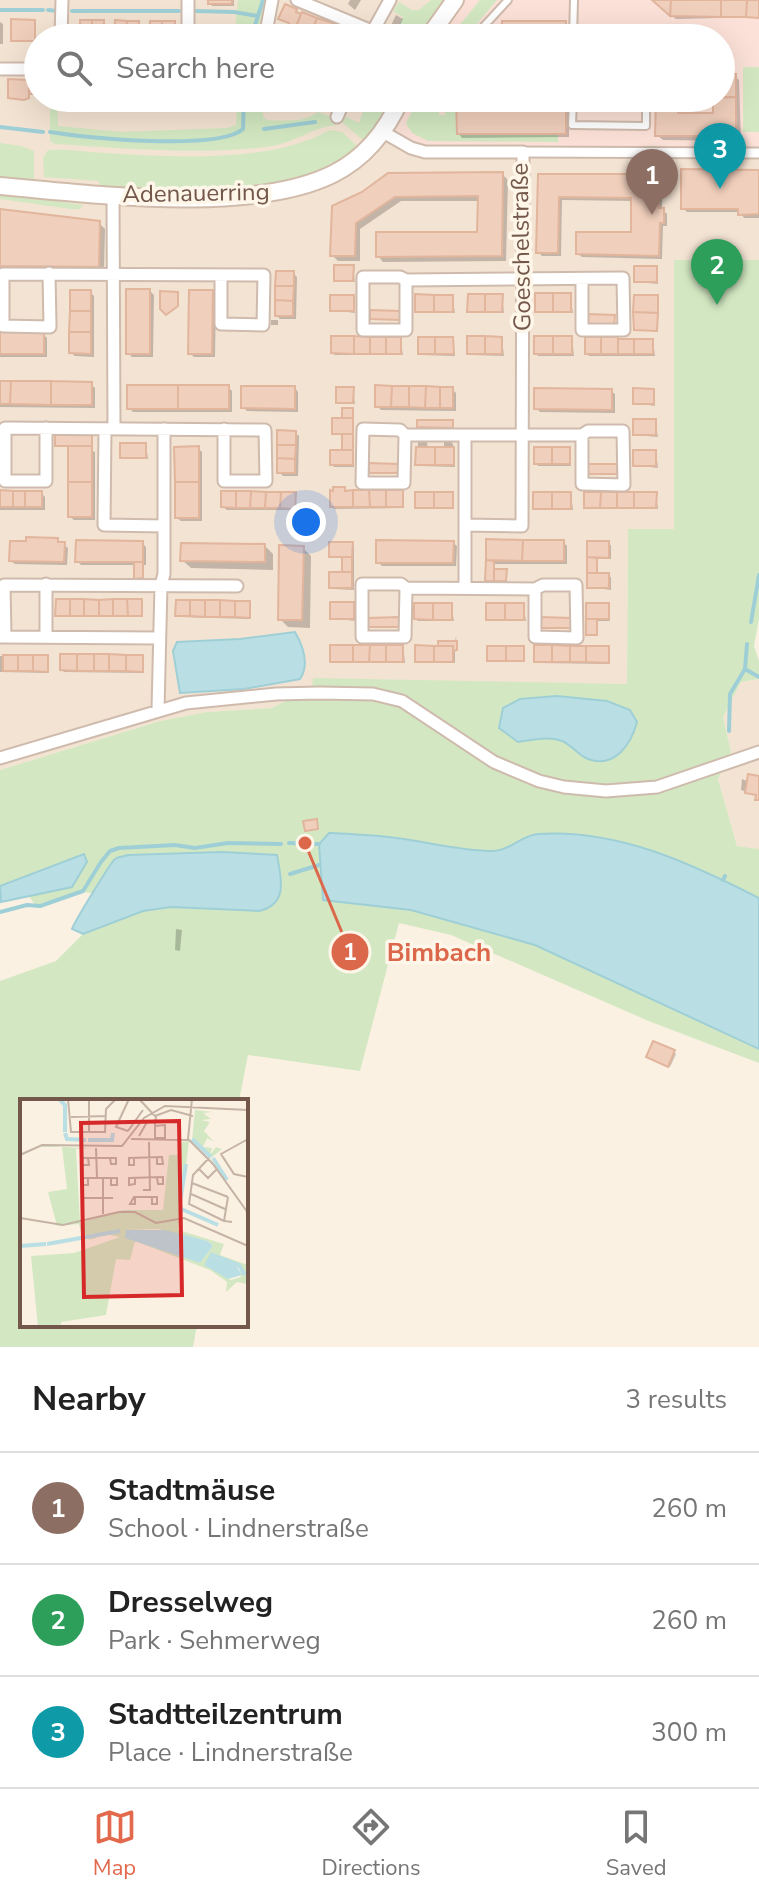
<!DOCTYPE html>
<meta charset="utf-8">
<style>
:root{--surface:#fff;--page:#f6f6f6;--text:#222;--muted:#767676;--line:#e0e0e0;--accent:#e2694c}
body{margin:0;font-family:"Nunito Sans",sans-serif;background:var(--page);color:var(--text)}
.you{position:absolute;left:306px;top:522px;width:28px;height:28px;margin:-20px;border:6px solid #fff;border-radius:50%;background:#1a73e8;box-shadow:0 0 0 12px #1a73e833}
.badge{display:grid;place-items:center;width:52px;height:52px;border-radius:50%;background:var(--accent);color:#fff;font-size:26px;font-weight:700}
.pin{position:absolute;translate:-50% -66px;filter:drop-shadow(0 2px 4px #0008)}
.pin::after{content:'';position:absolute;top:42px;width:28px;height:24px;background:inherit;clip-path:polygon(0 0,100% 0,50% 100%)}
.list{margin:0;padding:0;list-style:none}
h2{display:flex;justify-content:space-between;align-items:center;height:104px;margin:0;padding:0 32px;font-size:34px}
h2 small{font-size:26px;font-weight:400;color:var(--muted)}
.list li{display:grid;grid-template-columns:52px 1fr auto;gap:24px;align-items:center;box-sizing:border-box;height:112px;padding:0 32px;border-top:2px solid var(--line)}
.list b{display:block;font-size:30px;white-space:nowrap}
.list p{margin:0;font-size:26px;white-space:nowrap;color:var(--muted)}
.list em{font-size:26px;font-style:normal;color:var(--muted)}
.icon{flex:none;width:44px;height:44px;fill:none;stroke:currentColor;stroke-width:2;stroke-linecap:round;stroke-linejoin:round}
.map{position:relative;flex:none;width:759px;height:1347px;overflow:hidden}
.search{position:absolute;background:var(--surface);box-shadow:0 8px 32px #0002;left:24px;right:24px;top:24px;height:88px;display:flex;align-items:center;gap:20px;box-sizing:border-box;padding:0 28px;border-radius:44px;color:var(--muted);font-size:30px}
.sheet{height:440px;background:var(--surface)}
nav{display:flex;justify-content:space-around;align-items:center;box-sizing:border-box;height:112px;border-top:2px solid var(--line);background:var(--surface);font-size:22px;color:var(--muted)}
nav a{display:grid;justify-items:center;gap:4px}
nav .on{color:var(--accent)}
.map>svg:first-child{display:block}
</style>
<div class="map">
<svg width="759" height="1347" viewBox="0 0 759 1347">
<rect width="100%" height="100%" fill="#fbf1e3"/>
<path fill="#f3e3d2" d="M0,0H460L430,38H38V98H397L441,148L529,157L759,158V260H674V529H628L627,684L480,683L312,686L272,708L207,712L160,721L0,770Z
M759,679V849L737,846L718,779L731,752L723,717L741,682Z"/>
<path fill="#fbe1d7" d="M460,0H759V158L529,157L420,146L406,141L383,125L397,98H721V38H430Z"/>
<path fill="#d3e8c2" d="M238,0H268L261,38H234Z
M431,0H443L419,38H394L403,17L393,11L399,2L412,10H419Z
M480,0H497L465,38H449Z
M743,67H759V132H743Z
M50,98H57L58,126L121,132L227,128L236,125L238,98H264L263,117L267,120C284,121 305,122 318,112L336,119V125C313,127 294,143 272,146C200,156 126,148 55,144L50,141Z
M368,98H390L378,122L364,141L342,122L346,117L359,123Z
M419,98H439V115H445V108H456L457,134H558V142L428,141L412,133L406,123Z
M330,130L342,132L358,147C291,204 182,192 99,189V181L44,177L43,158L48,150C66,148 85,152 104,153C172,157 270,164 330,130Z
M0,143L21,146L34,151V183L0,180Z
M0,193L8,194L83,205L80,209H71L0,199Z
M674,260H759V618L754,646L759,661V679L741,682L723,717L731,752L718,779L737,846L759,849V898C690,863 618,829 538,834C523,835 509,851 493,851C460,851 429,842 396,838C374,835 351,835 329,833L319,844L324,900L411,910L535,945L759,1049V1063L651,1022L451,935L399,923L360,1071L248,1055L239,1101H22V1325H197L193,1347H0V981L56,961L83,934L143,911L172,907L276,855L222,852L128,855L101,879L95,893L77,892L35,905L29,896L72,887L84,854L0,886V770L160,721L207,712L272,708L312,687L313,678L627,684L628,529H674Z"/>
<path fill="#b9dfe4" stroke="#9fcfd6" stroke-width="2" d="M295,632C303,646 310,664 300,679L244,689L180,693L173,651L177,642L240,639Z
M557,696L607,701L630,710L637,722C631,744 615,769 588,759C579,756 572,745 562,741C548,736 531,740 518,742L499,728L503,708L520,699Z
M329,833C351,834 374,835 396,838C428,842 460,851 493,851C509,851 522,835 538,834C618,829 690,863 759,898V1049L535,945L411,910L323,900L319,844Z
M222,852L277,855C281,878 289,904 259,911L171,907L143,911L83,934L72,929C73,924 111,862 115,859C119,856 123,857 128,855Z
M84,854L87,862L72,887L1,902L0,886Z"/>
<path fill="#0003" fill-rule="evenodd" d="M210,0H234V6H212Z
M350,0H361L355,10L348,4Z
M655,0H759V17L676,19Z
M296,11L297,15L325,22L347,33L348,38H324L313,34L311,38H303L305,30L298,27L296,32L291,30V24L280,19Z
M396,15L403,19L394,38H385Z
M0,22L3,24V44H0Z
M34,22L36,24V42L13,40Z
M565,23L569,27V38H504Z
M721,76H735L739,80L741,141L663,140L657,135L658,98H721ZM678,100H715V115H683V104Z
M70,98H94V104H72Z
M110,98H134V108H112Z
M148,98H171V103H150Z
M187,98H226V109H208L201,103H189Z
M359,98H368L363,112L355,109Z
M458,98H569V137L462,138L459,134Z
M759,172V218H744L740,212H687L683,208Z
M502,174L508,180L506,261L383,262L378,256L479,234L480,201H401L360,229V261H338L332,255L334,208Z
M540,176H658L662,180V209L667,214V226H663L662,259L582,257L578,254L633,234V201L562,200L561,256H542L538,252Z
M0,211L99,223L105,229L104,271H0Z
M353,267L355,282L336,280Z
M656,268L658,284L636,282Z
M293,273L297,277L296,319H280L277,316Z
M150,291L154,295L153,357H132L128,353Z
M90,292L94,296V357L75,356L71,353Z
M212,292L216,296L215,357H194L190,353Z
M570,295L573,313H539L537,311Z
M502,296L504,313H471L469,311Z
M353,297L355,313L332,310Z
M452,297L455,313H419L417,311Z
M657,315L658,332L636,329Z
M271,320H278V325H271Z
M0,334H43L47,338V357H0Z
M572,338L574,356H538L536,353Z
M400,339L403,355H335L333,353Z
M452,339L455,356L422,355L420,353Z
M502,339L504,356L471,355L469,353Z
M653,341L655,356H589L587,353Z
M0,383L91,384L95,388V408L0,407Z
M228,387L232,391V412H133L129,408Z
M295,388L298,392V412L247,411L243,407Z
M353,389L355,404H340L338,402Z
M452,389L456,393V411L381,410L377,406Z
M611,391L615,394V413L540,412L536,408Z
M653,391L655,406L635,403Z
M344,420L354,422V467H334L332,464L344,452V435L334,433Z
M655,421L658,437L635,435Z
M295,433L299,436L298,476H283L279,472Z
M57,437L95,452V520H74L70,517V446Z
M418,442H427L428,449H444V442H452L455,451V467L420,466L417,464Z
M146,445L148,459L122,457Z
M198,448L202,452V521H181L177,518Z
M569,449L571,466H538L536,463Z
M656,452L658,468L635,465Z
M344,489L346,491L402,492L404,508L334,509L332,507Z
M0,492L41,493L45,497V510H0Z
M295,494L297,510H227L223,507Z
M452,494L454,509H419L417,507Z
M571,494L573,510H537L535,508Z
M656,494L658,509H588L586,507Z
M57,540L68,548L67,565L15,564L11,561Z
M488,541L563,542L567,546V564H494V571H506V581H488Z
M142,543L146,547V565H81L77,561Z
M453,543L457,546L456,566H382L378,562Z
M589,543L611,545V559H597V575L611,577V590L589,587Z
M352,544L354,546V590L334,589L331,587L344,574V559L331,556Z
M265,546L273,554V570L191,568L182,560Z
M303,548L311,556L310,628L288,627L280,619Z
M141,601L143,617H60L57,615Z
M249,603L251,619L180,617L178,615Z
M353,604L355,621L332,618Z
M451,605L454,621H418L416,619Z
M523,605L526,621H490L488,619Z
M588,605H608L610,621H596Z
M456,636L457,650H455V663H419L417,661L440,648L455,643Z
M394,643L403,644L405,663H334L332,661L394,647Z
M523,648L525,662H492L490,660Z
M608,648L610,664L538,663L536,661Z
M0,656L47,657L49,673L0,672Z
M142,657L144,673L64,672L62,670Z
M759,778V800L758,796L741,790L742,779L749,782Z
M176,929L182,930L180,951L175,950Z
M674,1052L676,1054L670,1067L651,1059Z"/>
<g fill="none" stroke-linecap="round" stroke-linejoin="round">
<path stroke="#9fcfd6" stroke-width="4" d="M0,10H43
M48,10L58,11
M72,11H179
M195,11L234,12L258,16
M251,38L263,0
M0,127L43,132
M264,129L315,122
M50,132C86,138 218,151 243,129L244,98
M751,622L759,575
M745,669L759,677
M729,731L730,694L745,669L747,644
M289,843L319,844
M290,874L319,865
M723,880L725,876
M0,912L27,905L40,906L83,891L101,862L110,851L119,848L175,845L195,848L228,843L281,844"/>
</g>
<path fill="#f0cfbc" stroke="#e2b59d" stroke-width="2" d="M208,0H232V4H208Z
M652,0H671L670,16Z
M671,0H721V17L670,16Z
M721,0H747L746,17H721Z
M747,0H759V18L746,17Z
M285,4L297,9L296,12L301,14L294,31L287,28L289,23L278,19Z
M302,12L317,18L309,38L300,37L303,29L296,27Z
M317,18L339,25L334,38H324L311,33Z
M11,19L35,20V41H11Z
M80,20H92V38H80Z
M92,20H104V38H92Z
M115,20L127,21L126,38H114Z
M127,21H139V38H126Z
M150,21H162V38H150Z
M162,21H175V38H162Z
M502,21H566V38H502Z
M204,25H228V37H204Z
M339,26L349,31L346,38L335,37Z
M721,74H736V97H721Z
M8,79L29,80V98L24,100L8,98Z
M29,83H38V94H29Z
M736,97V136H655L656,98H678V113H713V98Z
M108,98H120V106H108Z
M120,98H132V106H120Z
M456,98H566V134H457Z
M681,169L759,170V214L738,215V209H681Z
M503,172L502,256L376,257V232H477L478,196L395,197L356,223L355,256H330L332,206L362,192L388,173Z
M538,174H659V208H664V223H660L659,256L576,254V232H631V198L559,197L558,253H536Z
M0,209L100,221L99,267L0,266Z
M334,265H354L353,281H334Z
M634,266H657V282H634Z
M276,271H294V286H275Z
M275,286H294L293,301L275,300Z
M126,289H150V354H126Z
M126,289H150V354H126Z
M70,290H91V311H70Z
M189,290H213L212,354H188Z
M189,290H213L212,354H188Z
M160,291L178,292V306L166,315L160,309Z
M535,293H553V312H535Z
M553,293H571V312H553Z
M415,294L434,295V312H415Z
M468,294H485V312H467Z
M485,294H503L502,312H485Z
M330,295H354V311H330Z
M434,295H453V312H434Z
M634,295H658V313L633,312Z
M275,300L293,301V316H275Z
M370,310L400,311V320L370,319Z
M70,311H91V332H69Z
M633,312L658,313L657,331L634,330Z
M587,314L615,315L614,327L587,326Z
M0,332H44V354H0Z
M69,332H91V354L69,353Z
M331,336H354V354L331,353Z
M354,336L370,337V354H354Z
M467,336H485V354H467Z
M485,336L502,337V354H485Z
M534,336H553V354H534Z
M553,336H572V354H553Z
M370,337H386V354H370Z
M386,337H401V354H386Z
M418,337H435V354H418Z
M435,337H453L454,354H435Z
M585,337H601V354H585Z
M601,337H618V354H601Z
M618,339H634V354H618Z
M634,339H653V354H634Z
M0,381H11L10,404H0Z
M11,381H51V405L10,404Z
M51,381L92,382V405H51Z
M127,385H178V409H127Z
M178,385H229V409H178Z
M375,385L392,386L391,407H375Z
M241,386H295V409L241,408Z
M392,386H409V407H391Z
M409,386H426L425,408L409,407Z
M426,386L440,387V408H425Z
M336,387H354L353,403H336Z
M440,387H453V408H440Z
M534,388L612,389V410L534,409Z
M633,388L654,389V404H633Z
M342,408H353V418H342Z
M332,418H353V434H332Z
M633,419H656V435H633Z
M417,420H453V428L417,427Z
M277,430L296,431V445H277Z
M342,434H353V450H342Z
M55,435H92V446H55Z
M120,443H146V458H120Z
M277,445H296L295,459L277,458Z
M68,446H92V482H68Z
M199,446V482H175L174,447Z
M416,447H435V465H415Z
M435,447H454V465H435Z
M534,447H552V464H534Z
M552,447H570V464H552Z
M330,450H353V465H330Z
M633,450H656V466H633Z
M277,458L295,459V473H277Z
M369,463L399,464V473H369Z
M587,464H617V474H587Z
M68,482H92V517H68Z
M175,482H199V518H175Z
M333,487H345V491L353,490V507H330V490L333,491Z
M0,490L13,491V507H0Z
M353,490H369L370,507H353Z
M369,490H386V507H370Z
M386,490H403V507H386Z
M13,491H25V507H13Z
M25,491H42V507H25Z
M221,491H236V508L221,507Z
M236,491H251L250,508H236Z
M251,491L266,492L265,508H250Z
M266,492H281L280,508H265Z
M281,492H296L295,509L280,508Z
M415,492H434V508H415Z
M434,492H453V508H434Z
M533,492H552V509H533Z
M552,492H571V509H552Z
M584,492H601L600,508H584Z
M601,492H617V508H600Z
M617,492H634V508H617Z
M634,492H657L656,508H634Z
M26,537L58,538V542H65L64,562L9,561L10,541H26Z
M486,539L523,540L522,561L486,560Z
M76,540L143,541V562H75Z
M376,540L454,541L453,563H376Z
M523,540H564V561H522Z
M587,541H609V558L587,557Z
M329,542H353L352,557H329Z
M181,543L265,544V562L180,561Z
M279,545L304,546L302,620H278Z
M342,557H352V572H342Z
M587,557L597,558V573H587Z
M486,560L494,561V581H485Z
M134,562H143V578L134,579Z
M494,569H507L506,581H494Z
M329,572H352V588H329Z
M587,573H609V588H587Z
M56,599H70V616H55Z
M70,599H84V616H70Z
M84,599L99,600V616H84Z
M113,599V616H99V600Z
M113,599H127L128,616H113Z
M127,599H142V616H128Z
M176,600H190V616H175Z
M190,600H205V617L190,616Z
M205,600H220V617H205Z
M220,600L235,601V617H220Z
M235,601H250V618L235,617Z
M330,602H354V619H330Z
M414,603H433V620L414,619Z
M433,603H452V620H433Z
M486,603H505V620H486Z
M505,603H524V620H505Z
M586,603H609V619H586Z
M399,617V627H368V618Z
M540,617L571,618V628H540Z
M586,619H597V635H586Z
M438,641H457V650L453,651V646H438Z
M330,645H353V662H330Z
M353,645H370L369,662H353Z
M370,645H386V662H369Z
M386,645H403V662H386Z
M415,645L434,646V662H415Z
M534,645H552V662H534Z
M552,645L570,646V662H552Z
M434,646H453V662H434Z
M487,646H506V661H487Z
M506,646H524V661H506Z
M570,646H586V662H570Z
M586,646H609V663L586,662Z
M60,654H77V671L60,670Z
M77,654H94V671H77Z
M94,654H109V671H94Z
M109,654L126,655V671H109Z
M3,655H18V671H3Z
M18,655H33V671H18Z
M33,655H48V672L33,671Z
M126,655H143V672L126,671Z
M748,774L759,776V800H755L756,795L745,793Z
M317,819L318,829L305,831L303,821Z
M653,1041L675,1050L668,1067L646,1057Z"/>
<g fill="none" stroke-linecap="round" stroke-linejoin="round">
<defs>
<path id="service" d="M573,29L647,30V38
M473,38L508,0
M573,38L574,0
M573,98L572,125L646,126V98
M444,105V98"/>
<path id="pedestrian" d="M523,152L759,153"/>
<path id="minor" d="M297,0L372,31
M61,38L62,0
M188,38V0
M265,38L272,0
M369,38L390,0
M0,69H38
M337,117L345,98
M383,132L411,148L425,152H523L522,526L465,525
M113,195L114,429
M49,273L50,327L3,326V274L264,275L263,325L221,324V275
M406,280V330H363V277H400L406,280L623,278L624,330H582V280
M46,428V481H5V428C92,428 179,429 265,430L266,481H224V429
M105,429L104,525L164,526
M405,435L404,483H362L363,429L400,430L405,435H582L588,431H623L624,485L582,484V435
M465,435V588
M406,588L405,637H362V584H401L406,588L535,589L543,585H576L577,638L535,637V589
M1,637L159,638
M5,637L4,585L237,586
M46,637V584
M158,710L161,585L164,574V429
M0,758L186,703L276,694L319,693L373,694L402,701L494,762L539,781L564,787L606,791L657,787L759,752"/>
<path id="secondary" d="M428,38L455,0
M0,186C92,194 250,215 333,174C365,158 387,130 401,98"/>
</defs>
<use href="#service" stroke="#cfbbad" stroke-width="10"/>
<use href="#pedestrian" stroke="#cfbbad" stroke-width="13"/>
<use href="#minor" stroke="#cfbbad" stroke-width="15"/>
<use href="#secondary" stroke="#d1bbab" stroke-width="20"/>
<use href="#service" stroke="#fff" stroke-width="6"/>
<use href="#pedestrian" stroke="#fff" stroke-width="9"/>
<use href="#minor" stroke="#fff" stroke-width="11"/>
<use href="#secondary" stroke="#fff" stroke-width="16"/>
</g>
<g text-anchor="middle" stroke-width="7" stroke-linejoin="round" paint-order="stroke">
<g font-size="24" fill="#73574a" stroke="#fef6e9">
<text transform="translate(196 193) rotate(-1)" y="8">Adenauerring</text>
<text transform="translate(521 247) rotate(-91)" y="8">Goeschelstraße</text>
</g>
</g>
<g transform="translate(20 1099)">
<rect width="228" height="228" fill="#fbf1e3"/>
<path d="M175,11L193,13L183,14L191,20L181,21L190,23L184,32L194,43L187,39L183,48L192,49L190,56L196,48L202,50L191,59L172,41ZM169,42L158,131L204,145L200,156L228,166L227,185L217,183L206,193L207,183L190,171L115,142L110,161L96,160L86,216L41,223V228H18L11,157L54,154L100,138L80,134L76,139L68,141L74,134L62,138L59,125L37,127L28,93L47,90L42,48H19L0,57L11,50L22,47H33L73,50H56L60,124L103,111H143L149,56H160L161,43ZM138,130L188,142L193,147L180,164L106,139V131ZM196,159L220,169L221,178L211,181L191,168Z" fill="#d3e8c2" fill-rule="evenodd"/>
<path d="M145,131L188,142L193,147L180,164L105,139L106,131ZM189,157L216,166L222,176L208,180L184,166Z" fill="#b9dfe4"/>
<path fill="none" stroke="#b9dfe4" stroke-width="4" d="M39,0L45,6V33M45,34L47,40L66,41M172,40L191,58M68,41H92L93,34M193,59L207,81M160,103L166,65M159,109L198,126M27,145L100,132M0,147L26,145M190,155L219,166L225,176"/>
<path fill="none" stroke="#c5b3a6" stroke-width="2" d="M48,0L51,33H85L86,10L96,0M69,0V33M119,0L136,18L135,23V39H145V26L135,27M172,0L168,40L193,65L228,114M135,17L151,11L173,17M51,18L86,17M108,32L96,28L109,0M108,32L123,11M119,37L127,23H135M111,40L168,41M228,40L201,55L214,75L228,78M76,49L77,79M0,56L22,46L102,47L124,19L145,7L228,11M68,59L69,66H62V59H96V65H91L90,59M114,59V66H109V59L142,58L143,65H137V59M189,59L173,76L169,105L204,122M179,70L188,79L197,70M68,79V86H63V79H91M91,79H97V86H91ZM115,79V85L109,86V79L143,78V85H138L137,79M172,84L208,98M123,91H130L129,43M171,95L205,110M208,98L204,122L212,123M115,99V105H110L114,98H137V105H132V99M63,106V99H93M83,115V79M0,119L43,126L99,113H115L136,124L164,119L228,147"/>
<path fill="#d62828" fill-opacity="0.15" stroke="#d62828" stroke-width="4" d="M159,22L162,196L64,198L61,24Z"/>
<rect width="228" height="228" fill="none" stroke="#73574a" stroke-width="4"/>
</g>
<path fill="none" stroke="#dc684c" stroke-width="3" d="M305 843L350 952"/>
<g fill="#dc684c" stroke="#fef6e9" stroke-width="3">
<circle cx="305" cy="843" r="8"/>
<circle cx="350" cy="952" r="20"/>
</g>
<g font-size="24" text-anchor="middle" font-weight="bold" fill="#fff">
<text x="350" y="960">1</text>
</g>
<g font-size="26" text-anchor="middle" font-weight="bold" fill="#dc684c" stroke="#fef6e9" stroke-width="7" stroke-linejoin="round" paint-order="stroke">
<text x="439" y="961">Bimbach</text>
</g>
</svg>
<div class="you"></div>
<div class="pin badge" style="left:652px;top:215px;background:#8d6e63">1</div>
<div class="pin badge" style="left:717px;top:305px;background:#2e9e5b">2</div>
<div class="pin badge" style="left:720px;top:189px;background:#0f9aa8">3</div>
<div class="search"><svg class="icon" aria-label="search" viewBox="0 0 24 24"><circle cx="10" cy="10" r="6"/><path d="M15 15l6 6"/></svg>Search here</div>
</div>
<section class="sheet">
<h2>Nearby<small>3 results</small></h2>
<ul class="list">
<li><span class="badge" style="background:#8d6e63">1</span><div><b>Stadtmäuse</b><p>School · Lindnerstraße</p></div><em>260 m</em></li>
<li><span class="badge" style="background:#2e9e5b">2</span><div><b>Dresselweg</b><p>Park · Sehmerweg</p></div><em>260 m</em></li>
<li><span class="badge" style="background:#0f9aa8">3</span><div><b>Stadtteilzentrum</b><p>Place · Lindnerstraße</p></div><em>300 m</em></li>
</ul>
</section>
<nav>
<a class="on"><svg class="icon" aria-label="map" viewBox="0 0 24 24"><path d="M3 6l6-2 6 2 6-2v14l-6 2-6-2-6 2zM9 4v14M15 6v14"/></svg>Map</a>
<a><svg class="icon" aria-label="directions" viewBox="0 0 24 24"><path d="M12 3l9 9-9 9-9-9zM9 14v-3h6M13 9l2 2-2 2"/></svg>Directions</a>
<a><svg class="icon" aria-label="saved" viewBox="0 0 24 24"><path d="M7 4h10v16l-5-4-5 4z"/></svg>Saved</a>
</nav>
